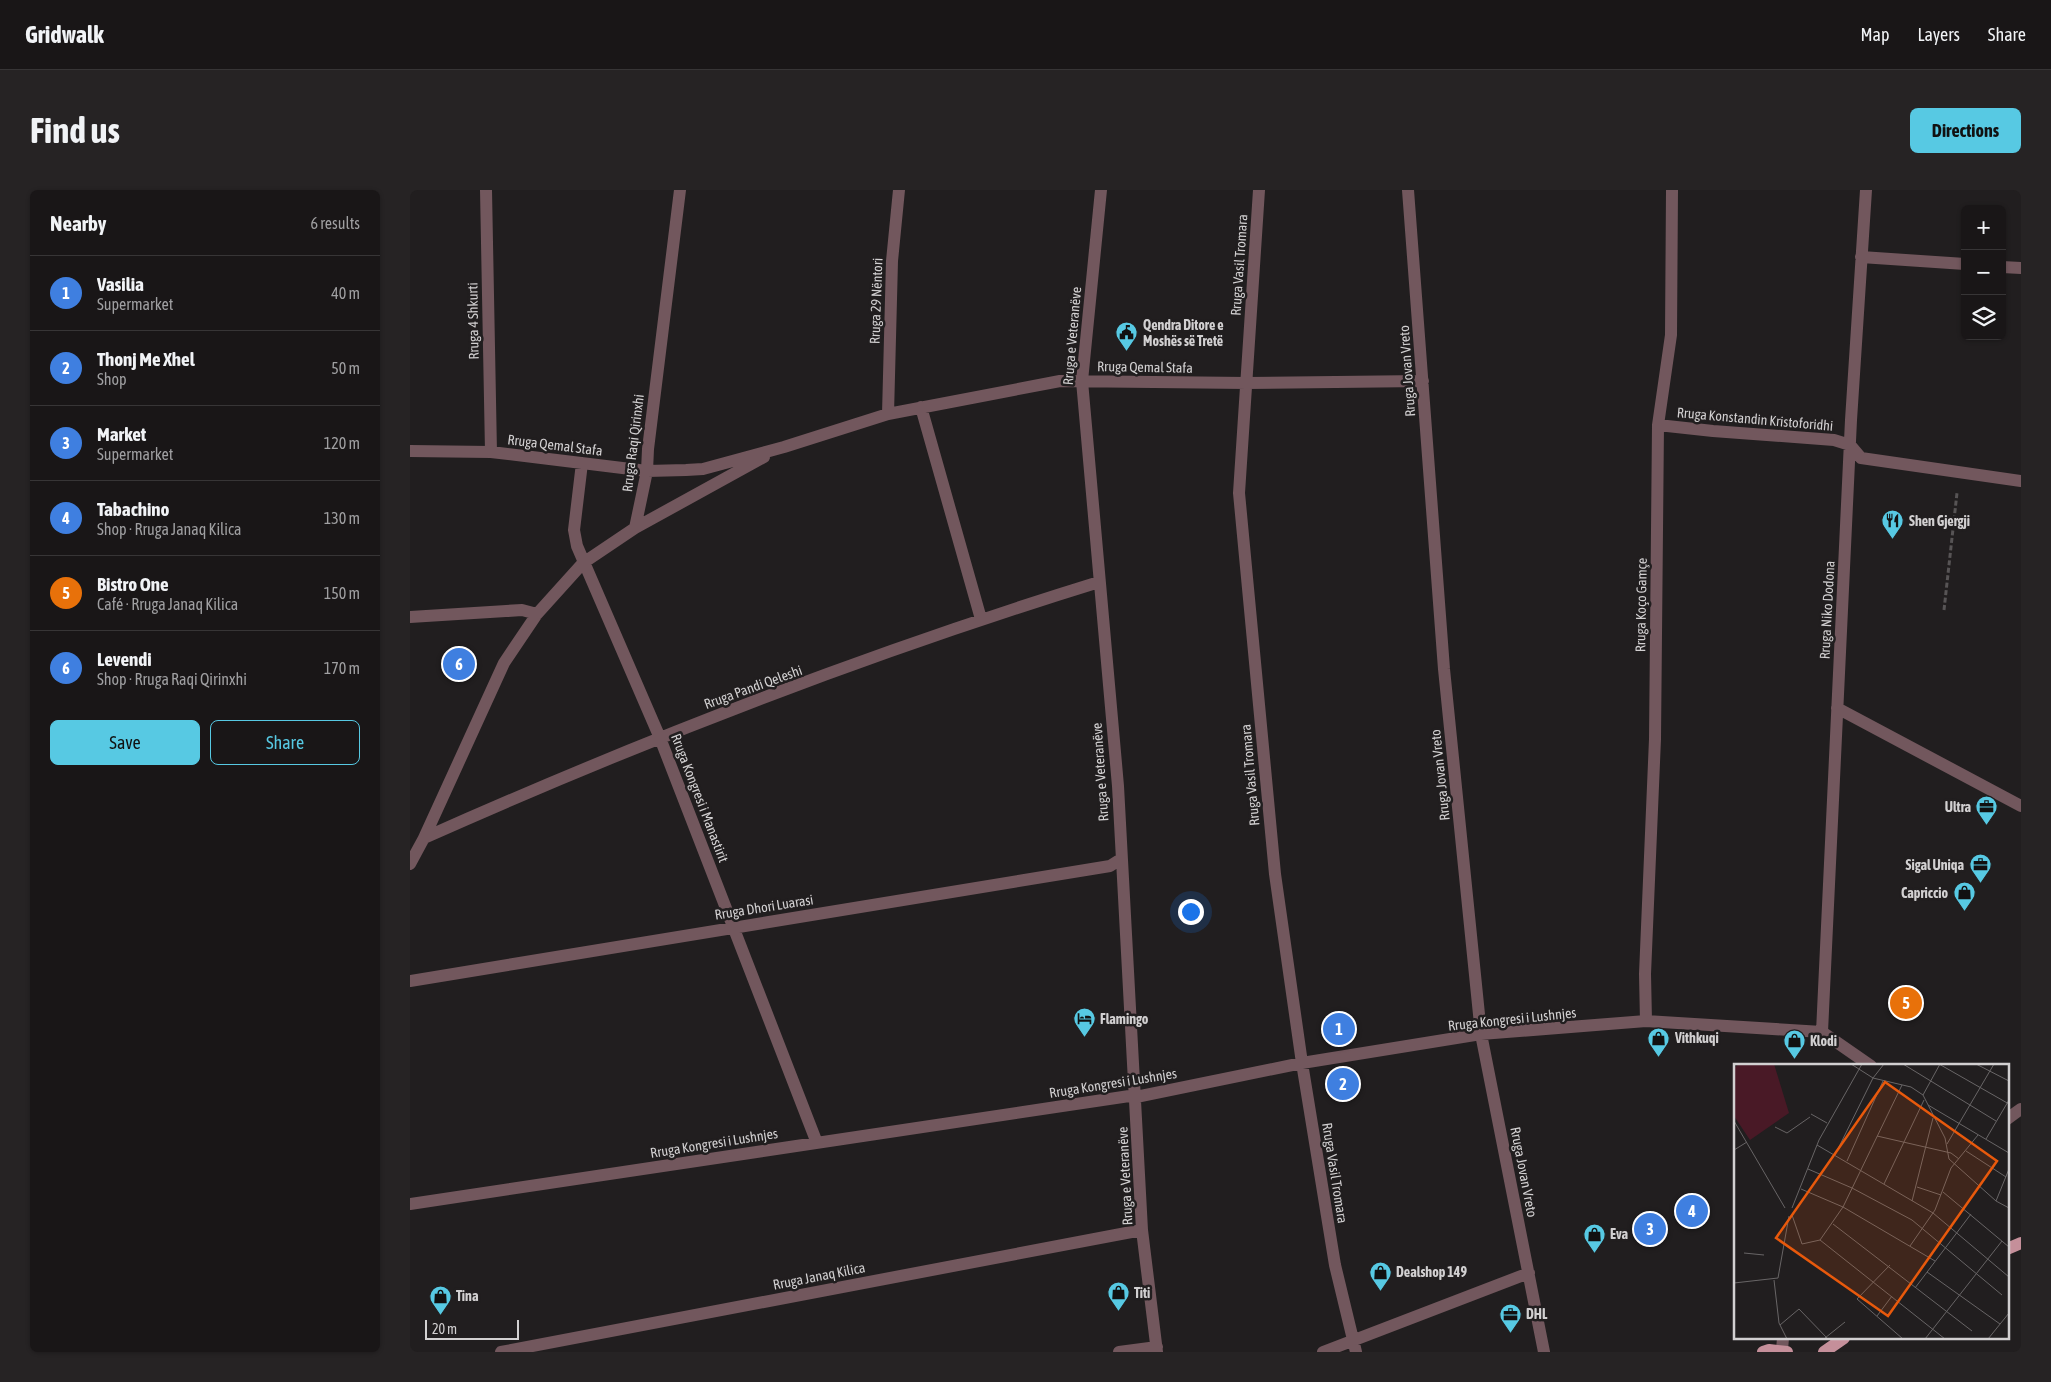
<!DOCTYPE html>
<meta charset="utf-8">
<style>
:root{--surface:#191617;--page:#262324;--text:#f1f3f6;--muted:#9f9fa1;--line:#373536;--accent:#57c9e3}
body{margin:0;font-family:"Asap Condensed",sans-serif;background:var(--page);color:var(--text)}
.controls{position:absolute;right:15px;top:15px;display:grid;overflow:hidden;border-radius:8px;box-shadow:0 1px 4px #0004}
.controls button{width:45px;height:45px;display:grid;place-items:center;padding:0;border:0;border-bottom:1px solid var(--line);background:var(--surface);color:var(--text);font:25px sans-serif}
.scale{position:absolute;left:15px;bottom:12px;width:94px;box-sizing:border-box;padding-left:5px;border:2px solid #d2d0d1;border-top:0;font-size:14px;line-height:18px;white-space:nowrap;color:#d2d0d1;-webkit-text-stroke:4px #211e1f;paint-order:stroke}
.you{position:absolute;left:780px;top:721px;width:18px;height:18px;margin:-12px;border:4px solid #fff;border-radius:50%;background:#1a73e8;box-shadow:0 0 0 8px #1a73e833}
.badge{display:grid;place-items:center;width:32px;height:32px;border-radius:50%;background:var(--accent);color:#fff;font-size:16px;font-weight:700}
.pin{position:absolute;translate:-50% -50%;border:2px solid #fff;box-shadow:0 1px 5px #0006}
.list{margin:0;padding:0;list-style:none}
h2{display:flex;justify-content:space-between;align-items:center;height:65px;margin:0;padding:0 20px;font-size:21px}
h2 small{font-size:16px;font-weight:400;color:var(--muted)}
.list li{display:grid;grid-template-columns:32px 1fr auto;gap:15px;align-items:center;box-sizing:border-box;height:75px;padding:0 20px;border-top:1px solid var(--line)}
.list b{display:block;font-size:19px;white-space:nowrap}
.list p{margin:0;font-size:16px;white-space:nowrap;color:var(--muted)}
.list em{font-size:16px;font-style:normal;color:var(--muted)}
.actions{display:flex;gap:10px;padding:15px 20px}
.actions a{flex:1;padding:11px 0;border:1px solid var(--accent);border-radius:8px;text-align:center;font-size:18px;color:var(--accent)}
.actions .main{background:var(--accent);color:#111}
.icon{flex:none;width:28px;height:28px;fill:none;stroke:currentColor;stroke-width:2;stroke-linecap:round;stroke-linejoin:round}
.map{position:relative;flex:none;width:1611px;height:1162px;overflow:hidden;border-radius:8px}
header{display:flex;align-items:center;gap:30px;box-sizing:border-box;height:70px;padding:0 25px;background:var(--surface);border-bottom:1px solid var(--line)}
header strong{font-size:24px}
nav{display:flex;gap:28px;margin-inline-start:auto;font-size:18px}
.intro{display:flex;align-items:center;justify-content:space-between;box-sizing:border-box;height:120px;padding:0 30px}
h1{margin:0;font-size:35px}
.button{padding:12px 22px;border-radius:8px;background:var(--accent);color:#111;font-size:18px;font-weight:700}
main{display:flex;gap:30px;padding:0 30px}
aside{flex:1;background:var(--surface);border-radius:8px;box-shadow:0 1px 4px #0004}
.map>svg:first-child{display:block}
</style>
<header>
<strong>Gridwalk</strong>
<nav><a>Map</a><a>Layers</a><a>Share</a></nav>
</header>
<div class="intro"><h1>Find us</h1><a class="button">Directions</a></div>
<main>
<aside>
<h2>Nearby<small>6 results</small></h2>
<ul class="list">
<li><span class="badge" style="background:#3f7fe0">1</span><div><b>Vasilia</b><p>Supermarket</p></div><em>40 m</em></li>
<li><span class="badge" style="background:#3f7fe0">2</span><div><b>Thonj Me Xhel</b><p>Shop</p></div><em>50 m</em></li>
<li><span class="badge" style="background:#3f7fe0">3</span><div><b>Market</b><p>Supermarket</p></div><em>120 m</em></li>
<li><span class="badge" style="background:#3f7fe0">4</span><div><b>Tabachino</b><p>Shop · Rruga Janaq Kilica</p></div><em>130 m</em></li>
<li><span class="badge" style="background:#e8710a">5</span><div><b>Bistro One</b><p>Café · Rruga Janaq Kilica</p></div><em>150 m</em></li>
<li><span class="badge" style="background:#3f7fe0">6</span><div><b>Levendi</b><p>Shop · Rruga Raqi Qirinxhi</p></div><em>170 m</em></li>
</ul>
<div class="actions"><a class="main">Save</a><a>Share</a></div>
</aside>
<div class="map">
<svg width="1611" height="1162" viewBox="0 0 1611 1162">
<rect width="100%" height="100%" fill="#211e1f"/>
<g fill="none" stroke-linecap="round" stroke-linejoin="round">
<path stroke="#575455" stroke-width="3" stroke-dasharray="5 2.5" stroke-linecap="butt" d="M1534,420L1547,303"/>
<path stroke="#72575d" stroke-width="12" d="M76,0L81,262
M691,0L672,191L708,596L732,1040L747,1162
M849,0L829,303L865,684L892,873L925,1075L946,1162
M998,0L1034,479L1071,844L1134,1162
M1451,67L1555,74
M1592,77L1611,78
M511,217L571,429
M478,224L482,71L489,0
M1248,235L1303,241L1424,250L1440,255L1451,268L1611,291
M0,261L81,262L237,281L276,280L293,279L374,257L478,224L650,191L837,193L1013,191
M172,273L164,340L167,356L250,548L407,953
M225,338L354,267
M0,427L112,420L127,424
M1427,518L1611,616
M14,648C234,550 459,463 689,392
M0,674L14,648L94,473L127,424L173,373L225,338L237,281L238,259L270,0
M0,791L700,676L711,669
M1236,831L1235,784L1245,549L1248,235L1261,145L1262,0
M1412,842L1441,230L1456,0
M1412,842L1461,876
M1597,929L1611,919
M0,1014L726,905V907L892,873L1071,844L1236,831L1412,842
M1372,1160L1373,1148
M91,1162L732,1040
M709,1162L747,1157
M913,1162L1119,1083"/>
<path stroke="#c58f9a" stroke-width="12" d="M1597,1059L1611,1053
M1353,1162L1359,1160L1377,1162
M1414,1162L1434,1148"/>
</g>
<defs>
<symbol id="civic-pin" viewBox="-11 -11 22 30"><path d="M0 17L-7.5 6A9.5 9.5 0 1 1 7.5 6Z" fill="#57c9e3" stroke="#211e1f"/><path d="M-.6-6.5H3V-4.5H.6V-3L4-1V1h2V6H-6V1h2V-1L-.6-3ZM-1.2 2.5V6h2.4V2.5Z" fill="#111"/></symbol>
<symbol id="restaurant-pin" viewBox="-11 -11 22 30"><path d="M0 17L-7.5 6A9.5 9.5 0 1 1 7.5 6Z" fill="#57c9e3" stroke="#211e1f"/><path d="M-5-6h1v4h1v-4h1v4h1v-4h1v5L-1.5 .5V6h-2V.5L-5-1ZM5-6V6H3V1.5H1.5Q1.5-4 5-6Z" fill="#111"/></symbol>
<symbol id="office-pin" viewBox="-11 -11 22 30"><path d="M0 17L-7.5 6A9.5 9.5 0 1 1 7.5 6Z" fill="#57c9e3" stroke="#211e1f"/><path d="M-6-3h4V-5.5h4V-3h4V5H-6ZM-1-4.5V-3h2v-1.5ZM-6 0V1H6V0Z" fill="#111"/></symbol>
<symbol id="shop-pin" viewBox="-11 -11 22 30"><path d="M0 17L-7.5 6A9.5 9.5 0 1 1 7.5 6Z" fill="#57c9e3" stroke="#211e1f"/><path d="M-5-2.5h2.3a2.7 3.5 0 0 1 5.4 0H5L5.5 6h-11ZM-1.5-2.5h3a1.5 2.3 0 0 0-3 0Z" fill="#111"/></symbol>
<symbol id="hotel-pin" viewBox="-11 -11 22 30"><path d="M0 17L-7.5 6A9.5 9.5 0 1 1 7.5 6Z" fill="#57c9e3" stroke="#211e1f"/><path d="M-6-4.5h1.5V1H6V5H4.5V3h-9V5H-6ZM-4 0a1.8 1.8 0 1 1 3.6 0ZM.5 0V-2.5h3Q6-2.5 6 0Z" fill="#111"/></symbol>
</defs>
<g fill-rule="evenodd">
<use href="#civic-pin" x="704" y="130" width="25" height="34"/>
<use href="#restaurant-pin" x="1470" y="318" width="25" height="34"/>
<use href="#office-pin" x="1564" y="604" width="25" height="34"/>
<use href="#office-pin" x="1558" y="662" width="25" height="34"/>
<use href="#shop-pin" x="1542" y="690" width="25" height="34"/>
<use href="#hotel-pin" x="662" y="816" width="25" height="34"/>
<use href="#shop-pin" x="1236" y="836" width="25" height="34"/>
<use href="#shop-pin" x="1372" y="838" width="25" height="34"/>
<use href="#shop-pin" x="1172" y="1032" width="25" height="34"/>
<use href="#shop-pin" x="958" y="1070" width="25" height="34"/>
<use href="#shop-pin" x="696" y="1090" width="25" height="34"/>
<use href="#shop-pin" x="18" y="1094" width="25" height="34"/>
<use href="#office-pin" x="1088" y="1112" width="25" height="34"/>
</g>
<g text-anchor="middle" stroke-width="5" stroke-linejoin="round" paint-order="stroke">
<g font-size="14" fill="#d2d0d1" stroke="#211e1f">
<text transform="translate(829 75) rotate(-86)" y="5">Rruga Vasil Tromara</text>
<text transform="translate(466 111) rotate(-88)" y="5">Rruga 29 Nëntori</text>
<text transform="translate(63 131) rotate(-91)" y="5">Rruga 4 Shkurti</text>
<text transform="translate(662 146) rotate(-85)" y="5">Rruga e Veteranëve</text>
<text transform="translate(735 177) rotate(1)" y="5">Rruga Qemal Stafa</text>
<text transform="translate(997 181) rotate(-94)" y="5">Rruga Jovan Vreto</text>
<text transform="translate(1345 229) rotate(5)" y="5">Rruga Konstandin Kristoforidhi</text>
<text transform="translate(223 253) rotate(-83)" y="5">Rruga Raqi Qirinxhi</text>
<text transform="translate(145 255) rotate(7)" y="5">Rruga Qemal Stafa</text>
<text transform="translate(1231 415) rotate(-89)" y="5">Rruga Koço Gamçe</text>
<text transform="translate(1417 420) rotate(-87)" y="5">Rruga Niko Dodona</text>
<text transform="translate(343 497) rotate(-20)" y="5">Rruga Pandi Qeleshi</text>
<text transform="translate(690 582) rotate(-94)" y="5">Rruga e Veteranëve</text>
<text transform="translate(840 585) rotate(-95)" y="5">Rruga Vasil Tromara</text>
<text transform="translate(1030 585) rotate(-96)" y="5">Rruga Jovan Vreto</text>
<text transform="translate(290 608) rotate(69)" y="5">Rruga Kongresi i Manastirit</text>
<text transform="translate(354 717) rotate(-9)" y="5">Rruga Dhori Luarasi</text>
<text transform="translate(1102 829) rotate(-6)" y="5">Rruga Kongresi i Lushnjes</text>
<text transform="translate(703 893) rotate(-9)" y="5">Rruga Kongresi i Lushnjes</text>
<text transform="translate(304 953) rotate(-9)" y="5">Rruga Kongresi i Lushnjes</text>
<text transform="translate(1114 982) rotate(79)" y="5">Rruga Jovan Vreto</text>
<text transform="translate(925 983) rotate(81)" y="5">Rruga Vasil Tromara</text>
<text transform="translate(715 986) rotate(-93)" y="5">Rruga e Veteranëve</text>
<text transform="translate(409 1086) rotate(-11)" y="5">Rruga Janaq Kilica</text>
</g>
<g font-size="14" font-weight="bold" fill="#d2d0d1" stroke="#211e1f" text-anchor="start">
<text x="733" y="140">Qendra Ditore e<tspan x="733" dy="16">Moshës së Tretë</tspan></text>
<text x="1499" y="336">Shen Gjergji</text>
<text x="1561" y="622" text-anchor="end">Ultra</text>
<text x="1554" y="680" text-anchor="end">Sigal Uniqa</text>
<text x="1538" y="708" text-anchor="end">Capriccio</text>
<text x="690" y="834">Flamingo</text>
<text x="1265" y="853">Vithkuqi</text>
<text x="1400" y="856">Klodi</text>
<text x="1200" y="1049">Eva</text>
<text x="986" y="1087">Dealshop 149</text>
<text x="724" y="1108">Titi</text>
<text x="46" y="1111">Tina</text>
<text x="1116" y="1129">DHL</text>
</g>
</g>
<g transform="translate(1324 874)">
<rect width="275" height="275" fill="#211e1f"/>
<path d="M5,0H40L55,49L16,76L0,52V4Z" fill="#491926"/>
<path fill="none" stroke="#686566" stroke-width="1" d="M117,0L139,14L177,23L189,31L211,74L215,95L262,137L275,144M169,0L262,57M205,0L275,40M242,0L275,17M189,31L206,0M194,41L275,89M77,50L93,59M0,57L51,144M41,63L53,69L76,53M143,72L217,89L225,95M252,75L275,36M213,80L260,0M83,81L199,149L275,213M0,86L13,78M232,87L272,113M101,91L139,14L150,0M113,97L149,17M74,105L118,124L178,156L268,231M150,120L190,36M183,123L207,131M67,125L109,143L201,197M209,128L275,183M178,137L199,54M262,137L275,105M58,144L85,76L128,0M58,151L68,180L86,176M99,160L238,267M86,176L109,143L168,21M86,176L211,275M176,182L201,146L217,104L244,71M10,189L30,191M156,201L123,235L169,275M193,208L266,260M40,216L45,259L53,275M0,219L44,214L55,152M181,224L237,150M143,252L158,232M46,261L65,245L94,275M91,274L111,258M191,275L268,177M254,275L275,249"/>
<path fill="#e8590c" fill-opacity="0.15" stroke="#e8590c" stroke-width="2.5" d="M151,18L263,97L154,252L42,174Z"/>
<rect width="275" height="275" fill="none" stroke="#d2d0d1" stroke-width="2.5"/>
</g>
</svg>
<div class="controls">
<button>+</button>
<button>−</button>
<button><svg class="icon" aria-label="layers" viewBox="0 0 24 24"><path d="M12 4l9 5-9 5-9-5zM3 14l9 5 9-5"/></svg></button>
</div>
<div class="scale">20 m</div>
<div class="you"></div>
<div class="pin badge" style="left:929px;top:839px;background:#3f7fe0">1</div>
<div class="pin badge" style="left:933px;top:894px;background:#3f7fe0">2</div>
<div class="pin badge" style="left:1240px;top:1039px;background:#3f7fe0">3</div>
<div class="pin badge" style="left:1282px;top:1021px;background:#3f7fe0">4</div>
<div class="pin badge" style="left:1496px;top:813px;background:#e8710a">5</div>
<div class="pin badge" style="left:49px;top:474px;background:#3f7fe0">6</div>
</div>
</main>
